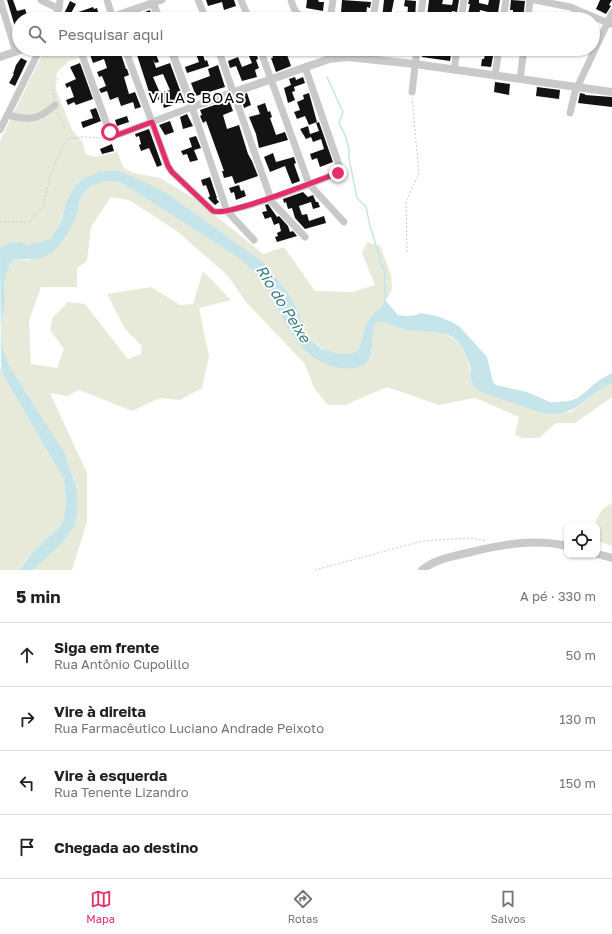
<!DOCTYPE html>
<html lang="pt">
<meta charset="utf-8">
<style>
:root{--surface:#fff;--page:#f6f6f6;--text:#202124;--muted:#757577;--line:#e0e0e0;--accent:#e52d67}
body{margin:0;font-family:"Golos Text",sans-serif;background:var(--page);color:var(--text)}
.controls{position:absolute;right:12px;bottom:12px;display:grid;overflow:hidden;border-radius:8px;box-shadow:0 1px 3px #0004}
.controls button{width:36px;height:36px;display:grid;place-items:center;padding:0;border:0;border-bottom:1px solid var(--line);background:var(--surface);color:var(--text);font:20px sans-serif}
.stop{position:absolute;width:12px;height:12px;margin:-9px;border:3px solid #e52d67;border-radius:50%;background:#fff}
.stop.end{background:#e52d67;border-color:#fff;box-shadow:0 1px 4px #0008}
.list{margin:0;padding:0;list-style:none}
h2{display:flex;justify-content:space-between;align-items:center;height:52px;margin:0;padding:0 16px;font-size:17px}
h2 small{font-size:13px;font-weight:400;color:var(--muted)}
.list li{display:grid;grid-template-columns:26px 1fr auto;gap:12px;align-items:center;box-sizing:border-box;height:64px;padding:0 16px;border-top:1px solid var(--line)}
.list b{display:block;font-size:15px;white-space:nowrap}
.list p{margin:0;font-size:13px;white-space:nowrap;color:var(--muted)}
.list em{font-size:13px;font-style:normal;color:var(--muted)}
.icon{flex:none;width:22px;height:22px;fill:none;stroke:currentColor;stroke-width:2;stroke-linecap:round;stroke-linejoin:round}
.map{position:relative;flex:none;width:612px;height:570px;overflow:hidden}
.search{position:absolute;background:var(--surface);box-shadow:0 1px 3px #0004;left:12px;right:12px;top:12px;height:44px;display:flex;align-items:center;gap:10px;box-sizing:border-box;padding:0 14px;border-radius:22px;color:var(--muted);font-size:15px}
.sheet{height:308px;background:var(--surface)}
nav{display:flex;justify-content:space-around;align-items:center;box-sizing:border-box;height:56px;border-top:1px solid var(--line);background:var(--surface);font-size:11px;color:var(--muted)}
nav a{display:grid;justify-items:center;gap:2px}
nav .on{color:var(--accent)}
.map>svg:first-child{display:block}
</style>
<div class="map">
<svg width="612" height="570" viewBox="0 0 612 570">
<rect width="100%" height="100%" fill="#fff"/>
<path fill="#e7ead9" d="M45,49H79L82,58L69,61L57,72L55,87L72,130L83,142L85,154L95,157L117,152L124,168L134,173L160,178L195,199L263,254L284,247L315,291L353,292L375,285L362,253L367,242L380,246L391,275L392,289L386,301L379,309L375,311L366,324L359,349L356,352L351,354H340L327,351L310,340L302,327L296,306L289,294L264,263L120,171L73,189L66,202L61,223L50,239L28,245L21,242L10,243L0,247V141Z
M105,181L120,182L237,257C243,261 250,265 254,270C261,278 266,287 271,296C291,333 296,353 338,368L372,352C372,342 370,332 376,323C387,320 395,328 405,330C411,330 418,329 424,330C461,334 466,347 472,382L542,413L552,414L570,412L582,404L602,387L612,383V397L575,423H556L539,438H523L515,435L519,417L475,398L439,405L387,387L345,405H328L314,388L305,364L246,302L227,275L177,231L129,200L111,197L91,227L87,261L77,268V287H41L29,321L31,364L57,368L64,349L50,330L53,317L68,302L85,304L128,359L141,354L142,346L125,329L107,294L151,287L180,305L193,304L203,271L231,300L199,308L209,357L202,388L180,400L160,398L132,411L79,390L67,396L50,393L87,473V522L72,570H33L44,559L77,515L76,485L68,465L66,454L33,404L8,363L2,344L1,323L4,283L10,264L16,259L28,260L54,252L70,231L77,216L79,202L84,192L92,186Z
M0,366L1,371L64,480L66,499L65,520L59,528L26,560L19,570H0Z
M612,503V546L597,541V525H595C598,514 602,508 612,503Z"/>
<path fill="#c5e5eb" d="M100,171H120L165,192L264,263L289,294L296,306L304,332L310,340L322,349L340,354H351L356,352L359,349L366,324L375,311L379,309L386,301L398,315L407,316L416,315L421,313L436,316L450,321L460,327L487,357L493,382L496,385L527,392L550,402H555L569,401L578,398L598,381L612,373V383C584,395 578,419 542,413L483,393C479,391 474,386 472,382C470,378 471,372 470,367C466,354 461,340 448,335C434,330 419,332 405,330C395,328 387,320 376,323C368,336 377,351 366,363C360,369 350,369 343,368C335,368 329,365 322,362C291,347 282,313 265,285C257,273 248,266 237,257L120,182L105,181L92,186L84,192L79,202L77,216L70,231L54,252L40,259H16L10,264L4,283L5,304L1,323L2,344L8,363L33,404L66,454L68,465L76,485L77,495V515L73,528L60,545L33,570H19L33,552L59,528L64,520L66,499L64,480L1,371L0,247L10,243L21,242L28,245L50,239L61,223L66,202L73,189L80,181Z"/>
<g fill="none" stroke-linecap="round" stroke-linejoin="round">
<path stroke="#c5e5eb" stroke-width="1.5" d="M278,14L282,19
M311,49L315,55
M327,77L343,112L339,123L345,135L349,149V158L357,198L366,207L370,226L385,274V305"/>
</g>
<path fill="#131313" fill-rule="evenodd" d="M7,0H13L17,11L25,9L28,18L19,19V37H18Z
M206,0H234L236,6L224,10L222,2L208,6Z
M307,0H318L319,2H324L323,11L306,8Z
M342,0L371,2L370,8L367,7L366,16L347,13V14L341,13Z
M384,0H394L391,15L400,16V19H382Z
M405,0L416,1L415,19H407L408,7L404,6Z
M429,0H443L442,4L452,5L453,0H459L457,12L452,11L451,19L427,17Z
M469,0H479V3L488,5L489,0H500L497,19H487L488,12L480,10L478,19H467L470,4H468Z
M511,0L525,1L523,19L513,18V10H510Z
M600,0H612L609,5L611,6L606,14L596,9Z
M70,1L76,4L70,15L93,7L94,9L97,8L99,15L92,18V19H61L65,17L63,16Z
M150,10L151,14L146,16V19H127Z
M88,49H113L116,56L121,54L126,69H127L129,75L124,77L129,94L135,92L141,107L135,109L133,102L121,106L118,97L110,100L107,91L101,93L99,89L106,86L102,76L99,77L97,72L107,68L104,59L93,63Z
M136,49H141L143,56L152,53L150,49H154L159,62L155,63L153,59L156,68L170,63L184,101L164,108L161,99L156,100L154,94L150,95L137,55L135,56L133,50ZM163,74L170,90L160,93L153,77Z
M246,49H255L258,59L256,60L259,68L255,70L257,77L242,81L236,66L230,68L228,61L238,57L242,67L252,63Z
M270,49H280L282,53L286,52L291,66L276,72L271,58H273Z
M444,49H452L450,61L422,57L423,51L444,54Z
M486,50L494,51L491,67L481,66L482,59H484Z
M202,52L205,61L207,60L209,66L187,73L185,67L199,62L196,54Z
M21,58L27,61L15,86L9,83L14,74H13L16,65Z
M80,63L93,99L76,105L74,102L68,105L66,100L74,97L70,86L67,88L65,84L76,79L70,67Z
M218,65L225,87L196,96L191,83L210,76L208,69Z
M295,77L296,80L303,77L305,83L294,87L295,91L292,92L295,100L288,103L284,88L291,85L289,79Z
M495,82L510,84L509,95L494,92Z
M537,87L560,90L559,99L536,96Z
M247,93L251,105L244,108L242,101L244,100L242,95Z
M309,93L317,122L309,125L305,116L297,119L294,112L300,110L297,102L304,99L303,95Z
M580,93L585,94V95L612,97V107L578,103Z
M229,100L233,111L223,115L227,129L239,125L248,154L252,161L258,176L235,184L232,176L224,178L222,171H224L206,121L203,123L200,116L202,115L200,110Z
M265,103L268,112L270,111L272,117L270,118L276,135L285,132L288,140L259,148L256,134L249,117L260,114L257,106Z
M96,108L101,121L83,128L81,122L93,118L90,110Z
M187,114L193,126L183,129L180,117Z
M127,116L129,122L117,126L115,120Z
M170,121L174,132L165,135L159,125Z
M319,122L333,162L320,167L317,158L312,160L310,154L324,149L321,139L313,142L311,137L306,139L300,129L308,126L310,134L319,131L316,123Z
M149,129L162,165L157,167L149,148L141,151L139,145L141,144L139,136L136,137L135,134Z
M196,136L201,148L194,150L198,160L190,162L187,154L183,155L181,151L192,147L189,138Z
M112,144L114,151L102,154L100,149Z
M273,153L276,162L294,157L296,163L294,164L300,181L292,184L285,166L270,172L264,157Z
M210,177L217,198H216L219,202L215,205L208,198L210,196L206,185L203,186L201,180Z
M239,185L241,191L244,190L246,196L236,200L234,192L231,193L229,188Z
M303,192L308,197L313,195L316,202H318L320,207L313,209L311,202L299,206L302,215L307,214L309,221L324,216L326,223L305,229L295,218L292,208L288,209L286,202L284,203L283,199Z
M268,204L277,217L279,216L288,226L290,232L293,231L297,236L277,242L275,237L278,236L277,233L281,231L279,223L274,225L271,217L265,219L262,212L267,211L265,205Z"/>
<g fill="none" stroke-linecap="round" stroke-linejoin="round">
<path stroke="#c9c9c9" stroke-width="1" stroke-dasharray="2 2" stroke-linecap="butt" d="M54,99L53,91L58,77
M57,112L65,129
M0,222H29L43,207L52,169L67,139L83,137L106,138
M407,252L406,202L419,173L412,98
M315,570L423,541L471,538L487,541"/>
<path stroke="#c9c9c9" stroke-width="7" d="M0,0L16,52
M41,0L59,9
M107,0L113,19
M152,0L153,3L162,0
M198,0L206,19
M241,0L249,19
M291,0C295,14 298,17 313,19
M535,0L570,7L611,24
M54,19L59,9L60,0
M330,19L333,0
M373,19L376,0
M420,19L423,0
M461,19L464,0
M503,19L506,0
M528,19L530,0
M80,49L110,133L117,135L192,107L227,211L254,240
M125,49L168,166L172,172L213,211C228,217 318,181 338,173L339,165L305,67
M218,49L272,202L305,237
M260,49L309,184L344,222
M329,49V59
M454,70L457,49
M495,76L499,49
M520,79L524,49
M412,92L417,49
M570,113L575,92L612,13
M7,115C29,120 37,121 55,105
M0,130L40,49"/>
<path stroke="#c9c9c9" stroke-width="8" d="M107,19L153,3L159,19
M171,49L192,107L329,59L347,57L415,64L612,92
M0,57L23,49
M597,554L612,558
M422,570C435,559 451,557 467,553C500,545 533,538 567,546"/>
</g>
<g fill="none" stroke-linecap="round" stroke-linejoin="round">
<path stroke="#e52d67" stroke-width="5" d="M110,132L117,135L152,122L168,166L172,172L213,211C228,217 318,180 338,173"/>
</g>
<g text-anchor="middle" stroke-width="4" stroke-linejoin="round" paint-order="stroke">
<g font-size="15" letter-spacing="1" fill="#000" stroke="#fff">
<text x="197" y="103">VILAS BOAS</text>
</g>
<g font-size="15" font-style="italic" fill="#397c88" stroke="#fff">
<text transform="translate(283 304) rotate(58)" y="5">Rio do Peixe</text>
</g>
</g>
</svg>
<div class="controls">
<button><svg class="icon" aria-label="locate" viewBox="0 0 24 24"><circle cx="12" cy="12" r="6"/><path d="M12 2v4M12 18v4M2 12h4M18 12h4"/></svg></button>
</div>
<div class="stop" style="left:110px;top:132px"></div>
<div class="stop end" style="left:338px;top:173px"></div>
<div class="search"><svg class="icon" aria-label="search" viewBox="0 0 24 24"><circle cx="10" cy="10" r="6"/><path d="M15 15l6 6"/></svg>Pesquisar aqui</div>
</div>
<section class="sheet">
<h2>5 min<small>A pé · 330 m</small></h2>
<ul class="list">
<li><svg class="icon" aria-label="ahead" viewBox="0 0 24 24"><path d="M12 20V5M6 11l6-6 6 6"/></svg><div><b>Siga em frente</b><p>Rua Antônio Cupolillo</p></div><em>50 m</em></li>
<li><svg class="icon" aria-label="right" viewBox="0 0 24 24"><path d="M7 20v-9h11M14 6l5 5-5 5"/></svg><div><b>Vire à direita</b><p>Rua Farmacêutico Luciano Andrade Peixoto</p></div><em>130 m</em></li>
<li><svg class="icon" aria-label="left" viewBox="0 0 24 24"><path d="M17 20v-9H6M10 6l-5 5 5 5"/></svg><div><b>Vire à esquerda</b><p>Rua Tenente Lizandro</p></div><em>150 m</em></li>
<li><svg class="icon" aria-label="arrive" viewBox="0 0 24 24"><path d="M6 21V4h12l-3 4 3 4H6"/></svg><div><b>Chegada ao destino</b></div></li>
</ul>
</section>
<nav>
<a class="on"><svg class="icon" aria-label="map" viewBox="0 0 24 24"><path d="M3 6l6-2 6 2 6-2v14l-6 2-6-2-6 2zM9 4v14M15 6v14"/></svg>Mapa</a>
<a><svg class="icon" aria-label="directions" viewBox="0 0 24 24"><path d="M12 3l9 9-9 9-9-9zM9 14v-3h6M13 9l2 2-2 2"/></svg>Rotas</a>
<a><svg class="icon" aria-label="saved" viewBox="0 0 24 24"><path d="M7 4h10v16l-5-4-5 4z"/></svg>Salvos</a>
</nav>
